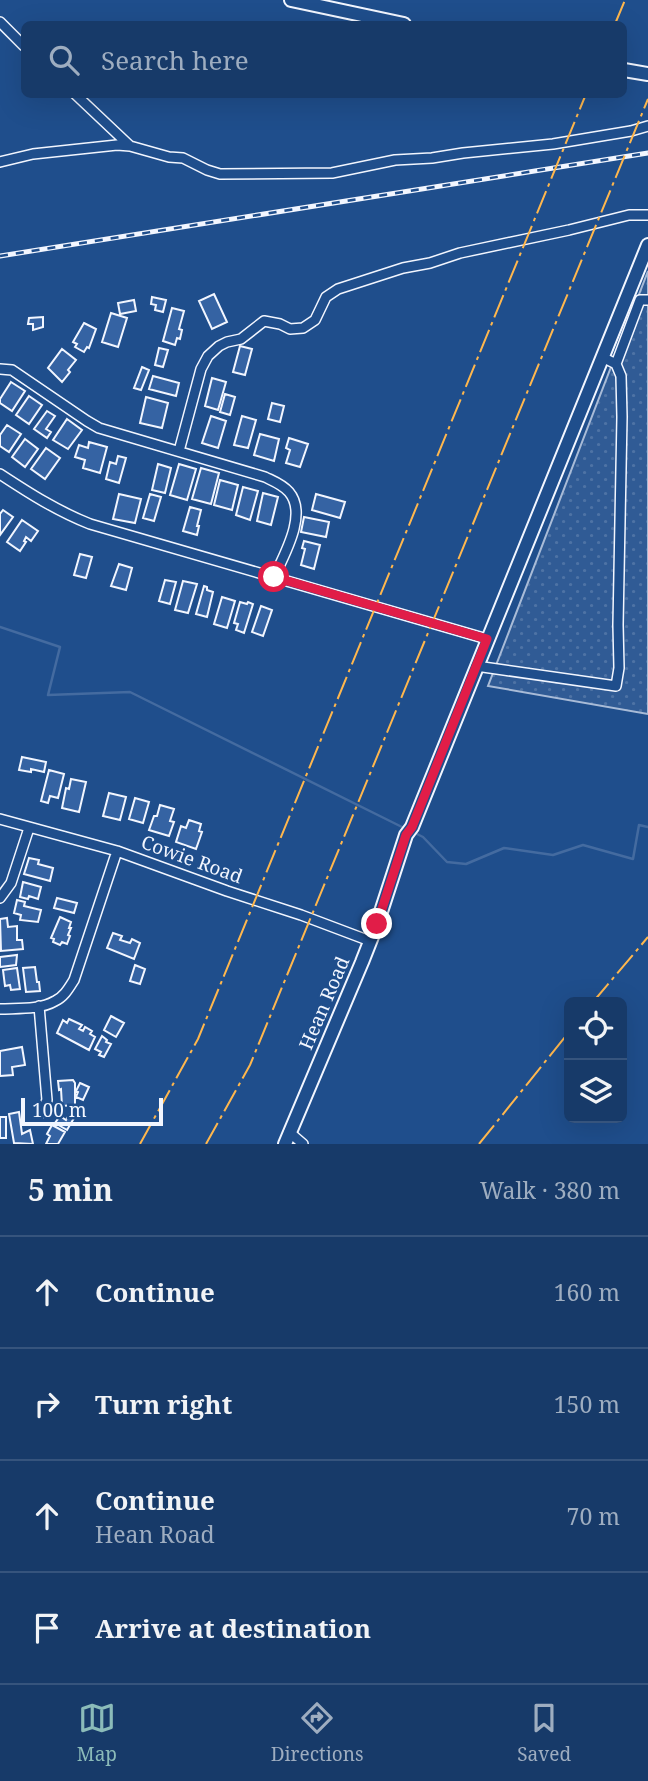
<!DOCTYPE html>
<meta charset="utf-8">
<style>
:root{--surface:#173a69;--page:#244571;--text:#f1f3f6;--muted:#9eadc0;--line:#36547d;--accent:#8bbbb9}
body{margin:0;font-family:"Noto Serif",serif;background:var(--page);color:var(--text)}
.controls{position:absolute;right:21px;bottom:21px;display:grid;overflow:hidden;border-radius:10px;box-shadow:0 7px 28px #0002}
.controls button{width:63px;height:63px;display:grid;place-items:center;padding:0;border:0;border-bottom:2px solid var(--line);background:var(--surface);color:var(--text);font:35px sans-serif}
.scale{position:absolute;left:21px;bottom:18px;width:142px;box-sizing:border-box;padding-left:7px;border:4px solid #f2f6ff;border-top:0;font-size:19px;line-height:24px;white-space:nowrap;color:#f2f6ff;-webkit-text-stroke:5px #1f4e8c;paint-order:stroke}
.stop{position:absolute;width:21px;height:21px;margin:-16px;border:5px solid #e11d48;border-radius:50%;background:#fff}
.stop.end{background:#e11d48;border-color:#fff;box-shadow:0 2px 7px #0008}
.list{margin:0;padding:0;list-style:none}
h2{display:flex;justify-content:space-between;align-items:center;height:91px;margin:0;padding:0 28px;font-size:30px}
h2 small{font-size:23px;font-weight:400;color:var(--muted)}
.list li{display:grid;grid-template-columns:46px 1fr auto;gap:21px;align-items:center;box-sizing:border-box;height:112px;padding:0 28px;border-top:2px solid var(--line)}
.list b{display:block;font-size:26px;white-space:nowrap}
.list p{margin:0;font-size:23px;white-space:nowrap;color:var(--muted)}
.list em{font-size:23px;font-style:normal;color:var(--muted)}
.icon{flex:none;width:38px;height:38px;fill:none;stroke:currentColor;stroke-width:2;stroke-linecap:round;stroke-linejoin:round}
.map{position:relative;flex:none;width:648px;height:1144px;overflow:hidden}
.search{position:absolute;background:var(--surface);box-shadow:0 7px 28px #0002;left:21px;right:21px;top:21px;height:77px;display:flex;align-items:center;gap:18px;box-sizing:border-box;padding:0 24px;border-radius:10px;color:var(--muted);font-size:26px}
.sheet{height:539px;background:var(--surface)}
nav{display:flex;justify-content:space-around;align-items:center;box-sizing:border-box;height:98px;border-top:2px solid var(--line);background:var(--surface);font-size:19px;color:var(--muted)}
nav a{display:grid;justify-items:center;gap:4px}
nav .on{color:var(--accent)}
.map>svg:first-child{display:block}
</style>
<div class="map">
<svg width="648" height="1144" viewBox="0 0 648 1144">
<defs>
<pattern id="green-dots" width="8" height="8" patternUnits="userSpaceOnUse" patternTransform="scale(1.75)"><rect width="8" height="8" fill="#305b95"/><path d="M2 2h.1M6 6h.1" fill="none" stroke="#4e73a5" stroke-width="1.8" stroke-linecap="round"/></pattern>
</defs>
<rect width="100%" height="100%" fill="#1f4e8c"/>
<path fill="url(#green-dots)" stroke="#a8bbd7" stroke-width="2" d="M648,271V714L488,686Z"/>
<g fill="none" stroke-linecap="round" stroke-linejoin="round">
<path stroke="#446ba0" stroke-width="2.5" d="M0,627L60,647L48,695L130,692L404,828
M413,832L423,837L447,862L466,864L504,848L553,855L583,845L633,859L639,825L648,827"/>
</g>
<path fill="#3563a3" stroke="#f2f6ff" stroke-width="2" d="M214,294L227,322L212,329L199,301Z
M152,297L166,300L163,312L155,310L156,305L151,304Z
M134,300L136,311L120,314L118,303Z
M172,308L184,311L179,329L182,330L180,339L177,338L175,345L163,341Z
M111,313L127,318L118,347L102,342Z
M43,317V327L33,330V324H28L29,318Z
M84,323L96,329L89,348L87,347L84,352L75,347L77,344L73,342Z
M240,346L252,349L245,375L233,372Z
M159,348L168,350L163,367L155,365Z
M62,349L76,360L68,370L70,372L62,382L48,368Z
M142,367L149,370L141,390L134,388Z
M153,376L179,383L176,396L149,389Z
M212,378L226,382L218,410L205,406Z
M11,382L25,391L12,411L0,403V399Z
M225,394L235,397L230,415L220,412Z
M29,396L42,405L29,424L16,415Z
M146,397L168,403L162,428L140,423Z
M272,403L284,406L280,422L268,419Z
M47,411L55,416L46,429L51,432L47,438L34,429Z
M211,416L226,421L218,448L202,443Z
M242,416L256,420L248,448L234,445Z
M67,419L82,430L68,449L53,440Z
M7,425L21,434L9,452L0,446V435Z
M260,434L279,439L274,461L254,455Z
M289,438L308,444L300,467L286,463L290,450L286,448Z
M25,439L38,449L25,467L12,457Z
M89,442L107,447L100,473L83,468L85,460L75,457L79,445L88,448Z
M46,448L60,458L45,479L31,469Z
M118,456L126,458L119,483L106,479L110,462L116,464Z
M158,464L171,468L165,493L152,490Z
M179,464L196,469L187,500L170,495Z
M201,468L219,473L211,504L192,499Z
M220,480L238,485L232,510L214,505Z
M243,487L258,491L250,520L236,515Z
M263,493L278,497L271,525L257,521Z
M119,494L141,499L135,523L113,519Z
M150,494L161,497L154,521L143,518Z
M316,494L345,502L340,518L312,510Z
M190,507L201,510L197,526H199L197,535L183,531Z
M3,510L13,517L0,535V514Z
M304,517L329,522L326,537L301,532Z
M22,520L38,531L31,541L26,537L24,541L26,542L20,551L7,542Z
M304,541L320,545L314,569L301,565L305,549L302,548Z
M80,554L92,557L86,578L74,575Z
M119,564L132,568L126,590L111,586Z
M165,580L176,582L170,604L159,601Z
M183,581L197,584L188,613L175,610Z
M204,586L207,587V590L213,592L207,617L196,614Z
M222,597L235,601L227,628L214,624Z
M240,602L247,604L248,602L253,604L244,633L236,630L238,624L234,623Z
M261,606L272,610L263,636L252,632Z
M22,757L46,762L44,772L31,769V772L19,770Z
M49,770L64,774L58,798L50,796L48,803L41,801Z
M71,779L86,782L79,812L62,808L66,788L69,789Z
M109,793L126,797L120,820L103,816Z
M135,798L149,802L143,823L129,819Z
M160,805L174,809L170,821L174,822L169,836L149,830L154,816H157Z
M189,820L201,824L199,831L202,832L196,849L176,842L181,826L186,828Z
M29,858L39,860L38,864L53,868L50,881L24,874Z
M23,882L41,887L38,899L29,896L28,899L20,897Z
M57,898L77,903L74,913L54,908Z
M17,900L25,902L24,906L41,910L38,922L20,920L21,915L14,913Z
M60,917L71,922L69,928H71L68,935L70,936L67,944L62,942L60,945L53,942L54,939L51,938Z
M7,918L8,927L17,926V940H22L23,949L1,951L0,919Z
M113,933L122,936L120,940L130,943L132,939L140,943L134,959L107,948Z
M17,955L16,965L0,967V957Z
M135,965L145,969L140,984L130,981Z
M35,967L37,982H39L40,991L26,992L23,968Z
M17,968L20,989L11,990L10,985L5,986L3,970Z
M111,1016L124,1023L116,1037L104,1030Z
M69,1019L82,1025L79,1029L83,1031L85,1027L92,1031L90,1034L95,1037L89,1050L57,1033L63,1020L67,1023Z
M102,1036L107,1040L106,1042L111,1044L104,1057L99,1055L101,1052L95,1049Z
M22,1047L25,1065L12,1067L13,1075L0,1076V1051Z
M73,1080L75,1083V1105L62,1106L61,1089L59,1090L58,1081Z
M80,1083L89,1087L83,1100L76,1097L78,1092L76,1091Z
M19,1112L22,1134L30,1130L33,1144L14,1143L9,1114Z
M69,1115L74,1118L67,1130L55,1123L60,1116L66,1120Z
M0,1117H6V1138H0Z
M52,1125L65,1132L58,1144H46L50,1136L47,1134Z"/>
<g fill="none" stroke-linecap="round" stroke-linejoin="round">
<defs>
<path id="street" d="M0,22L24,46
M75,94L129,145
M0,162L33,154L117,145L130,146L169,157L183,158L207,170L220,174L332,173L395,160L432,158L463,153L553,144L631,131L648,126
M616,364L640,300H648
M0,369L12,370L87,421L99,428L265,477C273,481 282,484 289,492C308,514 284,555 274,577
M179,451L201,369L208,356L219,346L227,342L241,339L264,321L280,324L290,329L303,328L315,320L326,297L338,289L403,268L430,263L460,253L569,230L629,215H648
M0,474C29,493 57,511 90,524L487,639
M476,666L616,686L619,668L618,625L622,417L621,376L616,364L602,357
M0,819L117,851L227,891L301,915L370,941
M0,898L11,883L29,828
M39,1006L47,1100L41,1113
M0,1009C17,1008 40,1010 55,1001C64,997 69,988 74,980L117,851
M289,1132L303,1144"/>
<path id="secondary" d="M291,0L404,24
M624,70L648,74
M285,1144L362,962L377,924L406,835L412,827L648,245"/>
</defs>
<use href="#street" stroke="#f2f6ff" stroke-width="12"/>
<use href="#secondary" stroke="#f2f6ff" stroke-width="16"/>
<use href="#street" stroke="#1f4e8c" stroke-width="9"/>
<use href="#secondary" stroke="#1f4e8c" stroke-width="12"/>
<defs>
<path id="rail" d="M0,256L648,153"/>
</defs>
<use href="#rail" stroke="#f2f6ff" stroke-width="5"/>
<use href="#rail" stroke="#1f4e8c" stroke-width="2.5" stroke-dasharray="8" stroke-linecap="butt"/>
<path stroke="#ffb74d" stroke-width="2" stroke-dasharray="24 5 3.5 5" stroke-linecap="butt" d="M615,24L625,0
M593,1002L648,937
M140,1144L198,1039L586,94
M206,1144L250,1065L648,99
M479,1144L569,1032"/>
</g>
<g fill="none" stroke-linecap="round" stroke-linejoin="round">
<path stroke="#e11d48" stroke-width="9" d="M274,577L487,639L412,827L406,835L377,924"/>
</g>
<g text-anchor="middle" stroke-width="5" stroke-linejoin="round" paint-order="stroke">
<g font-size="19" fill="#f2f6ff" stroke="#1f4e8c">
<text transform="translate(192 859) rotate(20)" y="7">Cowie Road</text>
<text transform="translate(324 1003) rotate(-67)" y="7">Hean Road</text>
</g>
</g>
</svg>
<div class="controls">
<button><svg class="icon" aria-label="locate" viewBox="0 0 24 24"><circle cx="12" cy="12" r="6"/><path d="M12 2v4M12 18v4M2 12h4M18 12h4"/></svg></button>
<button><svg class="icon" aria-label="layers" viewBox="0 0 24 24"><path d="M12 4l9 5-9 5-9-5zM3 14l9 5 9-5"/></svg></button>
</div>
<div class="scale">100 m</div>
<div class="stop" style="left:274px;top:577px"></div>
<div class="stop end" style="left:377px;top:924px"></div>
<div class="search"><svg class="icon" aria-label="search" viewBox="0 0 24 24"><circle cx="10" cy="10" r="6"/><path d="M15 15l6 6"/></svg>Search here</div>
</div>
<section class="sheet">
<h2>5 min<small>Walk · 380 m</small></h2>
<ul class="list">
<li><svg class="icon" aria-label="ahead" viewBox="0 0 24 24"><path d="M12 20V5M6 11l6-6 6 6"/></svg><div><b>Continue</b></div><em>160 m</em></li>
<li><svg class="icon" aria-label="right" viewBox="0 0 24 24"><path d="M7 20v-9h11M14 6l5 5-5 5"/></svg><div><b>Turn right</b></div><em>150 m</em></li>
<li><svg class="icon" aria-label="ahead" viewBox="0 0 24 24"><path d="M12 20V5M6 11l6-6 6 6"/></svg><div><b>Continue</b><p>Hean Road</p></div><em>70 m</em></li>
<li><svg class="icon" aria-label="arrive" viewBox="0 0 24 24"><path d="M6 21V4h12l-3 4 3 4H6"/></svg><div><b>Arrive at destination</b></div></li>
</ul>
</section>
<nav>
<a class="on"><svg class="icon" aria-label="map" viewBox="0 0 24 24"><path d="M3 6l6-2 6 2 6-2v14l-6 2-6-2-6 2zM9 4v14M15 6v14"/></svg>Map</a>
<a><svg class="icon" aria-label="directions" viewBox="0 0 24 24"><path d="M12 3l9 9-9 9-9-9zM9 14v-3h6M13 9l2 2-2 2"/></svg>Directions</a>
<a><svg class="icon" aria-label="saved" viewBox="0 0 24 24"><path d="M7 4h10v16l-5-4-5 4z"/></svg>Saved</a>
</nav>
